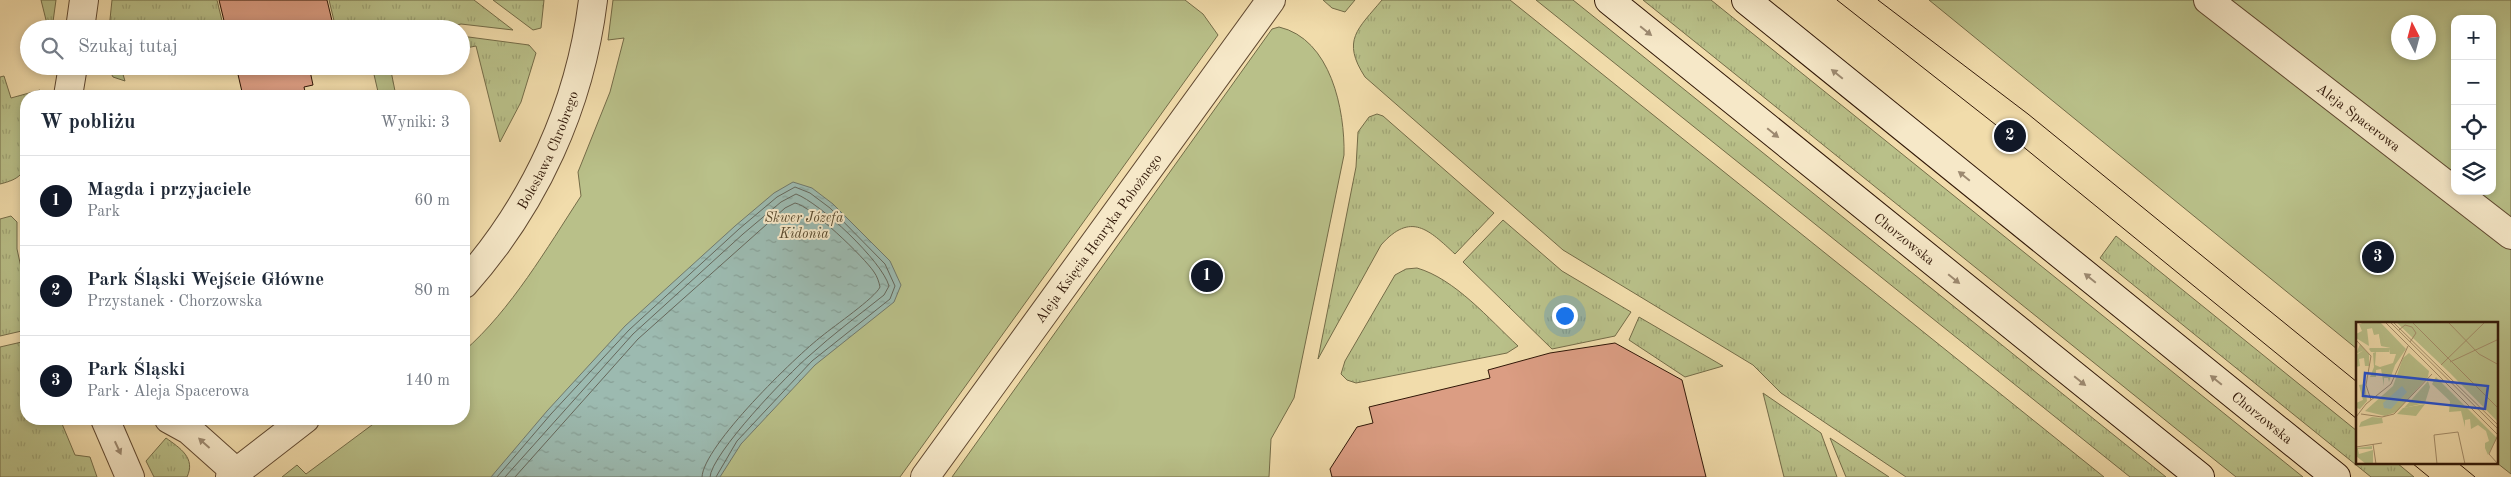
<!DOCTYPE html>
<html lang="pl">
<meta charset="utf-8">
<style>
:root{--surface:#fff;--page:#f6f6f7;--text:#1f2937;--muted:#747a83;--line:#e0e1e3;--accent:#111827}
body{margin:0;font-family:"Old Standard TT",serif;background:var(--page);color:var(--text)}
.controls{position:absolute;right:15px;top:15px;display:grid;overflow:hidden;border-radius:10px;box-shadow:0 2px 8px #0003}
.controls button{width:45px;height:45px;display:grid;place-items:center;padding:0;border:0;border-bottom:1px solid var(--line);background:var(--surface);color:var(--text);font:25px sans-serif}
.compass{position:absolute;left:2391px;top:15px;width:45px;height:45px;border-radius:50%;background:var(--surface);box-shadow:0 2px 8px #0003;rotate:354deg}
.you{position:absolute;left:1564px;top:315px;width:18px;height:18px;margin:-12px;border:4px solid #fff;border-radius:50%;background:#1a73e8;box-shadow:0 0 0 8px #1a73e833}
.badge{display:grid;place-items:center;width:32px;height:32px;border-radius:50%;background:var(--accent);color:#fff;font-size:16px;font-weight:700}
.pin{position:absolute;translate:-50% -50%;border:2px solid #fff;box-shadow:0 1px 5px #0006}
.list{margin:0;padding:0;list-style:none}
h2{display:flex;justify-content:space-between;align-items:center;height:65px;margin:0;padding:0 20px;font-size:21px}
h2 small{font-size:16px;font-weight:400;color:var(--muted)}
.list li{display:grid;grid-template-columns:32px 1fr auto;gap:15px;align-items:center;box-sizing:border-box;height:90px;padding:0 20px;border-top:1px solid var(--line)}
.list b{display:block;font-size:19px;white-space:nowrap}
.list p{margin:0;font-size:16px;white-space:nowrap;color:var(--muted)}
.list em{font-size:16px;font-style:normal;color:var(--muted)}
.icon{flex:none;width:28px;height:28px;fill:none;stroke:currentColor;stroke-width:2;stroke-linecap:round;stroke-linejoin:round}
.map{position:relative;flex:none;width:2511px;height:477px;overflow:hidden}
.search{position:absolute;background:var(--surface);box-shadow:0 2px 8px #0003;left:20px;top:20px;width:450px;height:55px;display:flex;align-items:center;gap:12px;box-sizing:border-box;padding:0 18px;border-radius:28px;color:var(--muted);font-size:19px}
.panel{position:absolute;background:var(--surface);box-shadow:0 2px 8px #0003;left:20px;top:90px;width:450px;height:335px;border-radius:20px}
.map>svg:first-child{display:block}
</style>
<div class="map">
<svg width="2511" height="477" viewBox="0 0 2511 477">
<defs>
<pattern id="grass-tufts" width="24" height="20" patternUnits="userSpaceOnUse" patternTransform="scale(1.25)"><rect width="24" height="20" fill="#b9c089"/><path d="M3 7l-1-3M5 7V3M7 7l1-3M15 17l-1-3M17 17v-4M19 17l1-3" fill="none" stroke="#9fa475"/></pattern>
<pattern id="water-ripples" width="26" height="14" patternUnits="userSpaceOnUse" patternTransform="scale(1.25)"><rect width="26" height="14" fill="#9cbab0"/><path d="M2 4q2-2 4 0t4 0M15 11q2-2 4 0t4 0" fill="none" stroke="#879f96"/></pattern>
</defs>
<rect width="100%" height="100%" fill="#f1dcab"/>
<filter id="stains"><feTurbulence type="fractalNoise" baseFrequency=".004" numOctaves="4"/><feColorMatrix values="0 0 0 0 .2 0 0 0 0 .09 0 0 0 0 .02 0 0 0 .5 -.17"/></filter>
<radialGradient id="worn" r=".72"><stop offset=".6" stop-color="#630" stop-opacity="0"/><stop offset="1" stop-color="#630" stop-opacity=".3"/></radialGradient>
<path fill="url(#grass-tufts)" stroke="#746c48" d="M41,0H56L52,29L48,28Z
M112,0H217L224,29H109Z
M329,0H474L513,30L461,24L441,29H336Z
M493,0H544L541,28L533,30Z
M1323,0H1355L1345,12L1332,8Z
M1382,0H1510L2104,477H1906L1781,393L1753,365L1563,250L1365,77C1341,40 1358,29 1382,0Z
M1536,0H1573L2166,477H2130Z
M1643,0H1711L2303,477H2236Z
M461,36L529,45L536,53L521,102L500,142L476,46L461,49Z
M107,66H142L122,71L125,81L113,77Z
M372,66H390L396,96H379Z
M4,76L11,98L40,90L39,96H26C26,115 31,155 23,171C19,179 8,182 0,184V77Z
M1377,114L1383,116L1494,213L1455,254C1429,230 1411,211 1381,245L1318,359L1356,167L1358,132L1369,117Z
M11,216L17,222V249L26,290V330L0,336V219Z
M1503,220L1562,271L1631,312L1615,336L1552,349L1463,262Z
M2116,236L2357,431V463H2397L2414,477H2371L2100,258Z
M1417,268C1455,279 1489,319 1518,346L1507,353L1356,383L1347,380L1341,374L1345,361L1395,275L1406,269Z
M1639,317L1723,366L1685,377L1629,340Z
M26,341V419H60L75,455L90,457L97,477H0V347Z
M1763,393L1821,433L1837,477H1784Z
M166,438C180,448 196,458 187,477H154L146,461Z
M1830,438L1889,477H1846Z"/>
<path fill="#b9c089" stroke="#746c48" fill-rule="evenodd" d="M613,0H1185L1203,14L1218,35L900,477H282L297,465L306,474L380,419H464V351C511,310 547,248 581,196L578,172L610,92L624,38L608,40Z
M1929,0H2511V474L2497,463V323H2357V349ZM2455,19H2492V191H2455ZM2398,22H2428V52H2398Z
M1279,27C1331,39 1345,110 1344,155L1294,398L1271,439L1269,477H952L1272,29Z"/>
<path fill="url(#water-ripples)" stroke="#71796c" d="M793,182L812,188L833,204L890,261L901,285L894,302L815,365L741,444L720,477H491L547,411L625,326L735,226L774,193Z"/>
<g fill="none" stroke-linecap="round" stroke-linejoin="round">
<path stroke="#66685c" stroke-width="1" d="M497,477L551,414L629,330L739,229L777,197L795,187L810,193L830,208L885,264L895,286L890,299L812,361L737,441L716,477
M505,477L633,334L743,234L781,202L796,194C820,203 882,261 889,286L884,295C859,315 833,334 809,356C789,373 711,454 710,477
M515,477L638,339L785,208L795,203C811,206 864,257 874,272C877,276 879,282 880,287C875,298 834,326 822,336C796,356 703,446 702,477"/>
</g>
<path fill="#db9d83" stroke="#301707" d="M219,0H327L334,29H226Z
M236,66H309L313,85L304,87L306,96H243Z
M1615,343L1682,380L1706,477H1332L1330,469L1357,427L1373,423L1369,407L1490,378L1488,370L1550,353Z"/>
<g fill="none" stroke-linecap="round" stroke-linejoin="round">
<defs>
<g id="pedestrian">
<path id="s1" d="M2208,0L2511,235"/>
<path id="s2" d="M925,477L1271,0"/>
</g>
<g id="minor">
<path d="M80,29L84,0"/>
<path d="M68,96L73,66"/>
<path id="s3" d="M464,284C535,204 580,106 593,0"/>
<path d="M105,419L130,477"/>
<path d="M169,419L189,430L236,472"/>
<path d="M230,477L305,419"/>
</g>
<g id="secondary">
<path id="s4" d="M1609,0L2200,477"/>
<path id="s5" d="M1746,0L2336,477"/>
</g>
</defs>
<use href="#pedestrian" stroke="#604830" stroke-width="30"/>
<use href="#minor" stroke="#604830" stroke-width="30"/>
<use href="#secondary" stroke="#301707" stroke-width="30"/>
<use href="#pedestrian" stroke="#f6e8c8" stroke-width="28"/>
<use href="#minor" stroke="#f6e8c8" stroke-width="28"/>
<use href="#secondary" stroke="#f6e8c8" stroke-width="28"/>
<path stroke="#301707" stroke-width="1" d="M1837,0L2010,136L2357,419
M1878,0L2028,114L2357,382
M2412,463L2429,477
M2458,463L2475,477"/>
</g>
<defs><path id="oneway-solid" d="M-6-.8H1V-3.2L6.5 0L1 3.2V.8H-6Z" transform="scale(1.25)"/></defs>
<g fill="#9d8a71">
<use href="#oneway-solid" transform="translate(1646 31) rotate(39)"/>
<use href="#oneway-solid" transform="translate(1837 74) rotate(-141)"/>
<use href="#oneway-solid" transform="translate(1773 133) rotate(39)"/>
<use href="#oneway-solid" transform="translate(1964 176) rotate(-141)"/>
<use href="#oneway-solid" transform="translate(2090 278) rotate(-141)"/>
<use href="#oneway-solid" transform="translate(1954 279) rotate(39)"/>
<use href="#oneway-solid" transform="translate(2216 380) rotate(-141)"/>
<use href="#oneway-solid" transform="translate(2080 381) rotate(39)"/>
<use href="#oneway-solid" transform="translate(204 443) rotate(-138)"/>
<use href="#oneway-solid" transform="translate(118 448) rotate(65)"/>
</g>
<g text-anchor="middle" stroke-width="4" stroke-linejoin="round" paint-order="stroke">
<g font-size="14" fill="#301707" stroke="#f6e8c8">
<text dy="5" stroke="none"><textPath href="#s1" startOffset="191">Aleja Spacerowa</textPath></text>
<text dy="5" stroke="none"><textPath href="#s3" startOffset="159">Bolesława Chrobrego</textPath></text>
<text dy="5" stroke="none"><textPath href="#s2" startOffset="295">Aleja Księcia Henryka Pobożnego</textPath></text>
<text dy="5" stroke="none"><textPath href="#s4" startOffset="380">Chorzowska</textPath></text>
<text dy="5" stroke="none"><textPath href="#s5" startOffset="664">Chorzowska</textPath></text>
</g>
<g font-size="14" font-style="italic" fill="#594a2e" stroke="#f6e8c8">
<text x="804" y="222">Skwer Józefa<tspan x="804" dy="16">Kidonia</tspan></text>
</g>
</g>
<g transform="translate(2356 322)">
<rect width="142" height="142" fill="#f1dcab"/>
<path d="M24,0L50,27L39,43L33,60L32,56H28V64L25,47L20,48V55H14L18,45L17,31L20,30L19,43L24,45L37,41L40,32H34L33,27V30H15L13,27L14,26H35L25,18V23L23,12L18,13L16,6L11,7L13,24L0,16V12L6,9L3,2ZM4,22L13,32V44H9L8,36L3,37L4,44L0,45V33L8,28L0,32ZM80,55L141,116L132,133L129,126V121L133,119L130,109L122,103L115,107L114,97L109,98V105L105,89L93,90L94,79L76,62ZM9,62L11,79L4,87L0,86V81L7,78L3,63ZM69,82L60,94L41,92L47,86ZM16,95L26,96L27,101L3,105L5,100ZM16,124V127H2L3,132L17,128V142H10L0,134V126Z" fill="#b9c089"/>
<path d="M5,0H23L49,29L25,24L23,12H18L17,6L7,7ZM40,0H142V100L94,51ZM53,31L73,49L72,55L40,90L29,94L9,89L37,64L47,36ZM72,59L74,65L69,81L48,86Z" fill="#b9c089"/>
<path d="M46,64L51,70L35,87L28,86L27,81Z" fill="#9cbab0"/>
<path fill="none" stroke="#a48d69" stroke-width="1" d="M29,0L143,114M34,0L143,108M37,0L143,104M56,0L143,87M92,0L123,32L143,43M43,8L49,3L56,5L60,11L54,20M0,18L15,34L10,63L15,78M94,40L143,17M85,43L129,0M5,92L26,95L38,92L76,52M0,95L10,82L35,62L52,24M17,122L20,142M0,125L26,121M81,142L78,113L102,110L109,142M142,142L133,132L142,113"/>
<path fill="#1d4ed8" fill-opacity="0.15" stroke="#1d4ed8" stroke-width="2.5" d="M9,51L132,64L129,87L7,74Z"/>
<rect width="142" height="142" fill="none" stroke="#301707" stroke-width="2.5"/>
</g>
<rect width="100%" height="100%" filter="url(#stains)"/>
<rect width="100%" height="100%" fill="url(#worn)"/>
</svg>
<div class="controls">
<button>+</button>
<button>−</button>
<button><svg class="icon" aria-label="locate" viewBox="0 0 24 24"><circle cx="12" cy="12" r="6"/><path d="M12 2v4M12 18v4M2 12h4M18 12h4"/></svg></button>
<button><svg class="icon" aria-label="layers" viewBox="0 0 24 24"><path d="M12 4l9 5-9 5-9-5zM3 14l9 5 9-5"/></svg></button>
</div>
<svg class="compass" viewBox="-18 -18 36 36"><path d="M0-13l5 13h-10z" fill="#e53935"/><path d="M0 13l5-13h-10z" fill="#747a83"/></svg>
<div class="you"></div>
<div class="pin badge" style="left:1207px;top:276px">1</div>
<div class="pin badge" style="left:2010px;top:136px">2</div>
<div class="pin badge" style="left:2378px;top:257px">3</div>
<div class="search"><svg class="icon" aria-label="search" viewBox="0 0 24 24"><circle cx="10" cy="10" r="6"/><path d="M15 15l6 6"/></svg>Szukaj tutaj</div>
<section class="panel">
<h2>W pobliżu<small>Wyniki: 3</small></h2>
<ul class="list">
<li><span class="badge">1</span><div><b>Magda i przyjaciele</b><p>Park</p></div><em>60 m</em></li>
<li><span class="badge">2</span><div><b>Park Śląski Wejście Główne</b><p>Przystanek · Chorzowska</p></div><em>80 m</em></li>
<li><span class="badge">3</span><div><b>Park Śląski</b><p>Park · Aleja Spacerowa</p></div><em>140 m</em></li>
</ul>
</section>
</div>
